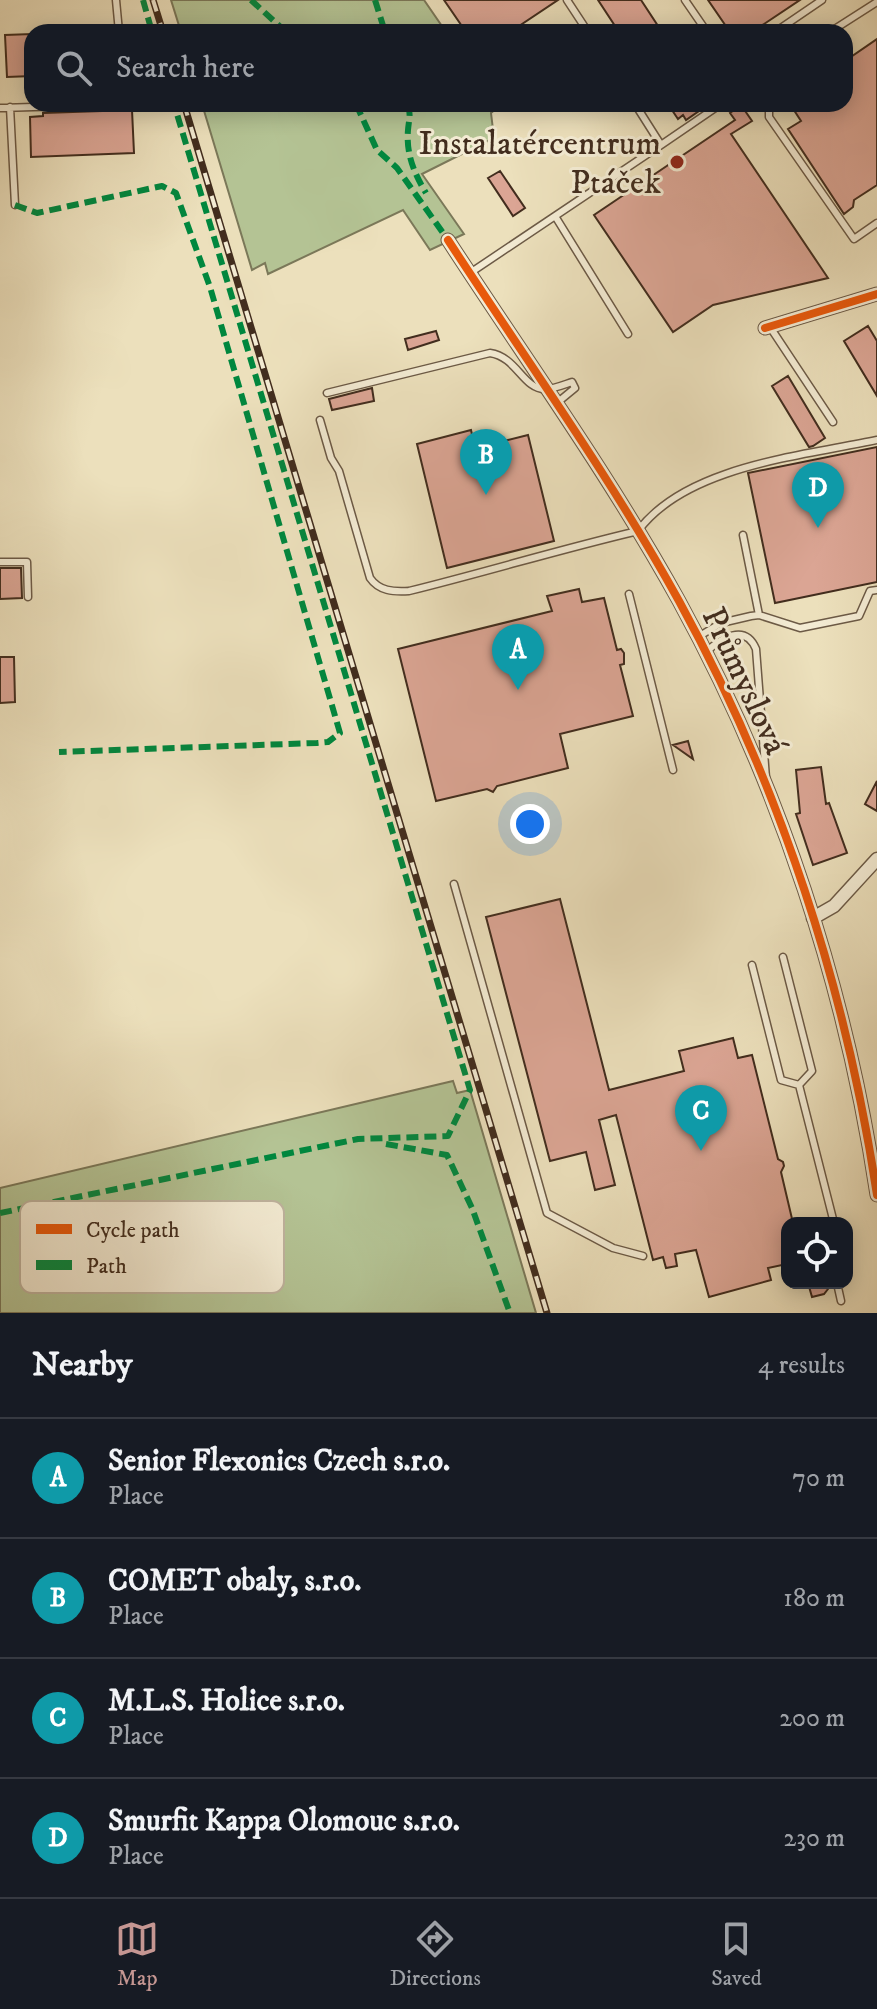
<!DOCTYPE html>
<meta charset="utf-8">
<style>
:root{--surface:#171b24;--page:#20242c;--text:#f1f3f6;--muted:#9ea1a6;--line:#363941;--accent:#c59692}
body{margin:0;font-family:"IM FELL DW Pica",serif;background:var(--page);color:var(--text)}
.controls{position:absolute;right:24px;bottom:24px;display:grid;overflow:hidden;border-radius:16px;box-shadow:0 4px 20px #0003}
.controls button{width:72px;height:72px;display:grid;place-items:center;padding:0;border:0;border-bottom:2px solid var(--line);background:var(--surface);color:var(--text);font:40px sans-serif}
.you{position:absolute;left:530px;top:824px;width:28px;height:28px;margin:-20px;border:6px solid #fff;border-radius:50%;background:#1a73e8;box-shadow:0 0 0 12px #1a73e833}
.badge{display:grid;place-items:center;width:52px;height:52px;border-radius:50%;background:var(--accent);color:#fff;font-size:26px;font-weight:700}
.pin{position:absolute;translate:-50% -66px;filter:drop-shadow(0 2px 4px #0008)}
.pin::after{content:'';position:absolute;top:42px;width:28px;height:24px;background:inherit;clip-path:polygon(0 0,100% 0,50% 100%)}
.list{margin:0;padding:0;list-style:none}
h2{display:flex;justify-content:space-between;align-items:center;height:104px;margin:0;padding:0 32px;font-size:34px}
h2 small{font-size:26px;font-weight:400;color:var(--muted)}
.list li{display:grid;grid-template-columns:52px 1fr auto;gap:24px;align-items:center;box-sizing:border-box;height:120px;padding:0 32px;border-top:2px solid var(--line)}
.list b{display:block;font-size:30px;white-space:nowrap}
.list p{margin:0;font-size:26px;white-space:nowrap;color:var(--muted)}
.list em{font-size:26px;font-style:normal;color:var(--muted)}
.icon{flex:none;width:44px;height:44px;fill:none;stroke:currentColor;stroke-width:2;stroke-linecap:round;stroke-linejoin:round}
.map{position:relative;flex:none;width:877px;height:1313px;overflow:hidden}
.search{position:absolute;background:var(--surface);box-shadow:0 4px 20px #0003;left:24px;right:24px;top:24px;height:88px;display:flex;align-items:center;gap:20px;box-sizing:border-box;padding:0 28px;border-radius:24px;color:var(--muted);font-size:30px}
.sheet{height:584px;background:var(--surface)}
nav{display:flex;justify-content:space-around;align-items:center;box-sizing:border-box;height:112px;border-top:2px solid var(--line);background:var(--surface);font-size:22px;color:var(--muted)}
nav a{display:grid;justify-items:center;gap:4px}
nav .on{color:var(--accent)}
.map>svg:first-child{display:block}
</style>
<div class="map">
<svg width="877" height="1313" viewBox="0 0 877 1313">
<rect width="100%" height="100%" fill="#ece0bc"/>
<filter id="stains"><feTurbulence type="fractalNoise" baseFrequency=".0025" numOctaves="4"/><feColorMatrix values="0 0 0 0 .2 0 0 0 0 .09 0 0 0 0 .02 0 0 0 .5 -.17"/></filter>
<radialGradient id="worn" r=".72"><stop offset=".6" stop-color="#630" stop-opacity="0"/><stop offset="1" stop-color="#630" stop-opacity=".3"/></radialGradient>
<path fill="#b4c394" stroke="#7b7859" stroke-width="2" d="M171,0H424L446,32H181Z
M202,104H495L497,108L491,113L494,138L422,174L464,234L430,250L403,210L268,274L265,263L252,270Z
M453,1081L457,1093L470,1090L536,1313H0V1188Z"/>
<path fill="#dba594" stroke="#422d1e" stroke-width="2" d="M444,0H558L510,32H466Z
M598,0H641L662,32H619Z
M708,0H800L752,32H730Z
M32,34V76L7,77L5,35Z
M877,39V185L854,200L853,207L844,214L788,129L801,121L790,104H845V61Z
M668,104H709L686,120L683,115L678,119Z
M741,105L752,121L731,134L828,278L713,305L673,332L594,215L735,120L730,113Z
M132,110L134,153L31,157L30,117L43,116V113Z
M500,171L525,208L513,216L488,178Z
M868,326L877,341V396L844,341Z
M436,331L439,340L408,350L405,339Z
M788,376L825,438L813,446L809,447L772,386Z
M372,388L374,401L332,410L329,399Z
M471,430L475,448L528,435L554,541L447,568L417,444Z
M877,447V582L775,603L748,473Z
M0,568H21L22,598L0,599Z
M579,589L582,602L604,598L617,650L621,649L624,653V664L620,665L633,716L560,734L568,768L497,786L493,792L487,789L436,801L398,649L552,611L547,596Z
M0,657H14L15,702L0,703Z
M688,741L693,759L673,745Z
M821,767L826,804L829,803L847,853L813,865L796,814L800,813L796,770Z
M877,781V811L865,804Z
M560,899L609,1090L684,1071L679,1051L733,1038L738,1058L752,1055L778,1159L783,1162L784,1166L781,1172L793,1223H787V1264L768,1268L771,1280L709,1297L696,1250L675,1254L677,1266L666,1268L663,1257L653,1260L616,1115L599,1120L615,1185L595,1190L586,1152L550,1161L486,917Z
M808,1283H828V1289L824,1294L812,1297Z"/>
<g fill="none" stroke-linecap="round" stroke-linejoin="round">
<defs>
<path id="lane" d="M116,0L119,32
M567,0L588,32
M685,0L707,32
M775,32L822,0
M830,32L877,2
M635,104L661,145L721,104
M769,104V117L854,239L877,223
M10,107L15,205
M0,108L133,104
M555,216L628,334
M470,273L661,145
M770,327L833,422
M327,393L490,353C517,357 523,389 545,389C554,389 563,385 572,382L575,388L558,402
M320,420L331,458L339,471L370,578C379,591 393,592 409,591C486,572 561,549 638,531C686,466 802,456 877,440
M743,535L759,615
M0,562H27L28,597
M629,594L673,770
M698,637L721,623L751,616L759,615L800,628L859,616L870,591L877,590
M706,652C721,638 745,623 756,649L766,778
M454,884L547,1213L613,1248L643,1256
M783,957L812,1071L799,1085
M752,965L781,1080L799,1085L834,1223
M837,1283L841,1301"/>
<path id="street" d="M448,240C526,360 610,476 679,601C780,785 846,988 877,1195
M765,328L877,294
M813,918L834,906L877,859"/>
</defs>
<use href="#lane" stroke="#6c5a46" stroke-width="9"/>
<use href="#street" stroke="#6c5a46" stroke-width="15"/>
<use href="#lane" stroke="#f3ebd3" stroke-width="6"/>
<use href="#street" stroke="#f3ebd3" stroke-width="12"/>
<defs>
<path id="rail" d="M153,0L163,32
M184,104L547,1313"/>
</defs>
<use href="#rail" stroke="#422d1e" stroke-width="7"/>
<use href="#rail" stroke="#f3ebd3" stroke-width="4" stroke-dasharray="12" stroke-linecap="butt"/>
<path stroke="#00873e" stroke-width="6" stroke-dasharray="12 6" stroke-linecap="butt" d="M143,0L152,32
M251,0L286,32
M375,0L385,32
M356,104L377,150L397,168L448,240
M408,104C411,115 409,119 408,130C406,154 414,173 426,193
M15,205L37,213L162,186L176,193L210,287L340,733L328,742L317,743L59,752
M386,1144L447,1155L472,1208L510,1313
M0,1213L358,1139L448,1136L470,1090L174,104"/>
<defs>
<path id="cycleway" d="M448,240C526,360 610,476 679,601C780,785 846,988 877,1195
M765,328L877,294"/>
</defs>
<use href="#cycleway" stroke="#f3ebd3" stroke-width="13"/>
<use href="#cycleway" stroke="#e8590c" stroke-width="8"/>
</g>
<circle fill="#8f2418" stroke="#f3ebd3" stroke-width="3" cx="677" cy="162" r="8"/>
<g text-anchor="middle" stroke-width="6" stroke-linejoin="round" paint-order="stroke">
<g font-size="34" fill="#422d1e" stroke="#f3ebd3" text-anchor="end">
<text x="661" y="154">Instalatércentrum<tspan x="661" dy="39">Ptáček</tspan></text>
</g>
<g font-size="34" fill="#422d1e" stroke="#f3ebd3">
<text transform="translate(746 680) rotate(65)" y="12">Průmyslová</text>
</g>
</g>
<rect x="20" y="1201" width="264" height="92" rx="12" fill="#f3ebd3" stroke="#beb29d" stroke-width="2"/>
<rect x="36" y="1224" width="36" height="10" fill="#e8590c"/>
<rect x="36" y="1260" width="36" height="10" fill="#00873e"/>
<g font-size="22" fill="#422d1e">
<text x="86" y="1237">Cycle path</text>
<text x="86" y="1273">Path</text>
</g>
<rect width="100%" height="100%" filter="url(#stains)"/>
<rect width="100%" height="100%" fill="url(#worn)"/>
</svg>
<div class="controls">
<button><svg class="icon" aria-label="locate" viewBox="0 0 24 24"><circle cx="12" cy="12" r="6"/><path d="M12 2v4M12 18v4M2 12h4M18 12h4"/></svg></button>
</div>
<div class="you"></div>
<div class="pin badge" style="left:518px;top:690px;background:#0f9aa8">A</div>
<div class="pin badge" style="left:486px;top:495px;background:#0f9aa8">B</div>
<div class="pin badge" style="left:701px;top:1151px;background:#0f9aa8">C</div>
<div class="pin badge" style="left:818px;top:528px;background:#0f9aa8">D</div>
<div class="search"><svg class="icon" aria-label="search" viewBox="0 0 24 24"><circle cx="10" cy="10" r="6"/><path d="M15 15l6 6"/></svg>Search here</div>
</div>
<section class="sheet">
<h2>Nearby<small>4 results</small></h2>
<ul class="list">
<li><span class="badge" style="background:#0f9aa8">A</span><div><b>Senior Flexonics Czech s.r.o.</b><p>Place</p></div><em>70 m</em></li>
<li><span class="badge" style="background:#0f9aa8">B</span><div><b>COMET obaly, s.r.o.</b><p>Place</p></div><em>180 m</em></li>
<li><span class="badge" style="background:#0f9aa8">C</span><div><b>M.L.S. Holice s.r.o.</b><p>Place</p></div><em>200 m</em></li>
<li><span class="badge" style="background:#0f9aa8">D</span><div><b>Smurfit Kappa Olomouc s.r.o.</b><p>Place</p></div><em>230 m</em></li>
</ul>
</section>
<nav>
<a class="on"><svg class="icon" aria-label="map" viewBox="0 0 24 24"><path d="M3 6l6-2 6 2 6-2v14l-6 2-6-2-6 2zM9 4v14M15 6v14"/></svg>Map</a>
<a><svg class="icon" aria-label="directions" viewBox="0 0 24 24"><path d="M12 3l9 9-9 9-9-9zM9 14v-3h6M13 9l2 2-2 2"/></svg>Directions</a>
<a><svg class="icon" aria-label="saved" viewBox="0 0 24 24"><path d="M7 4h10v16l-5-4-5 4z"/></svg>Saved</a>
</nav>
